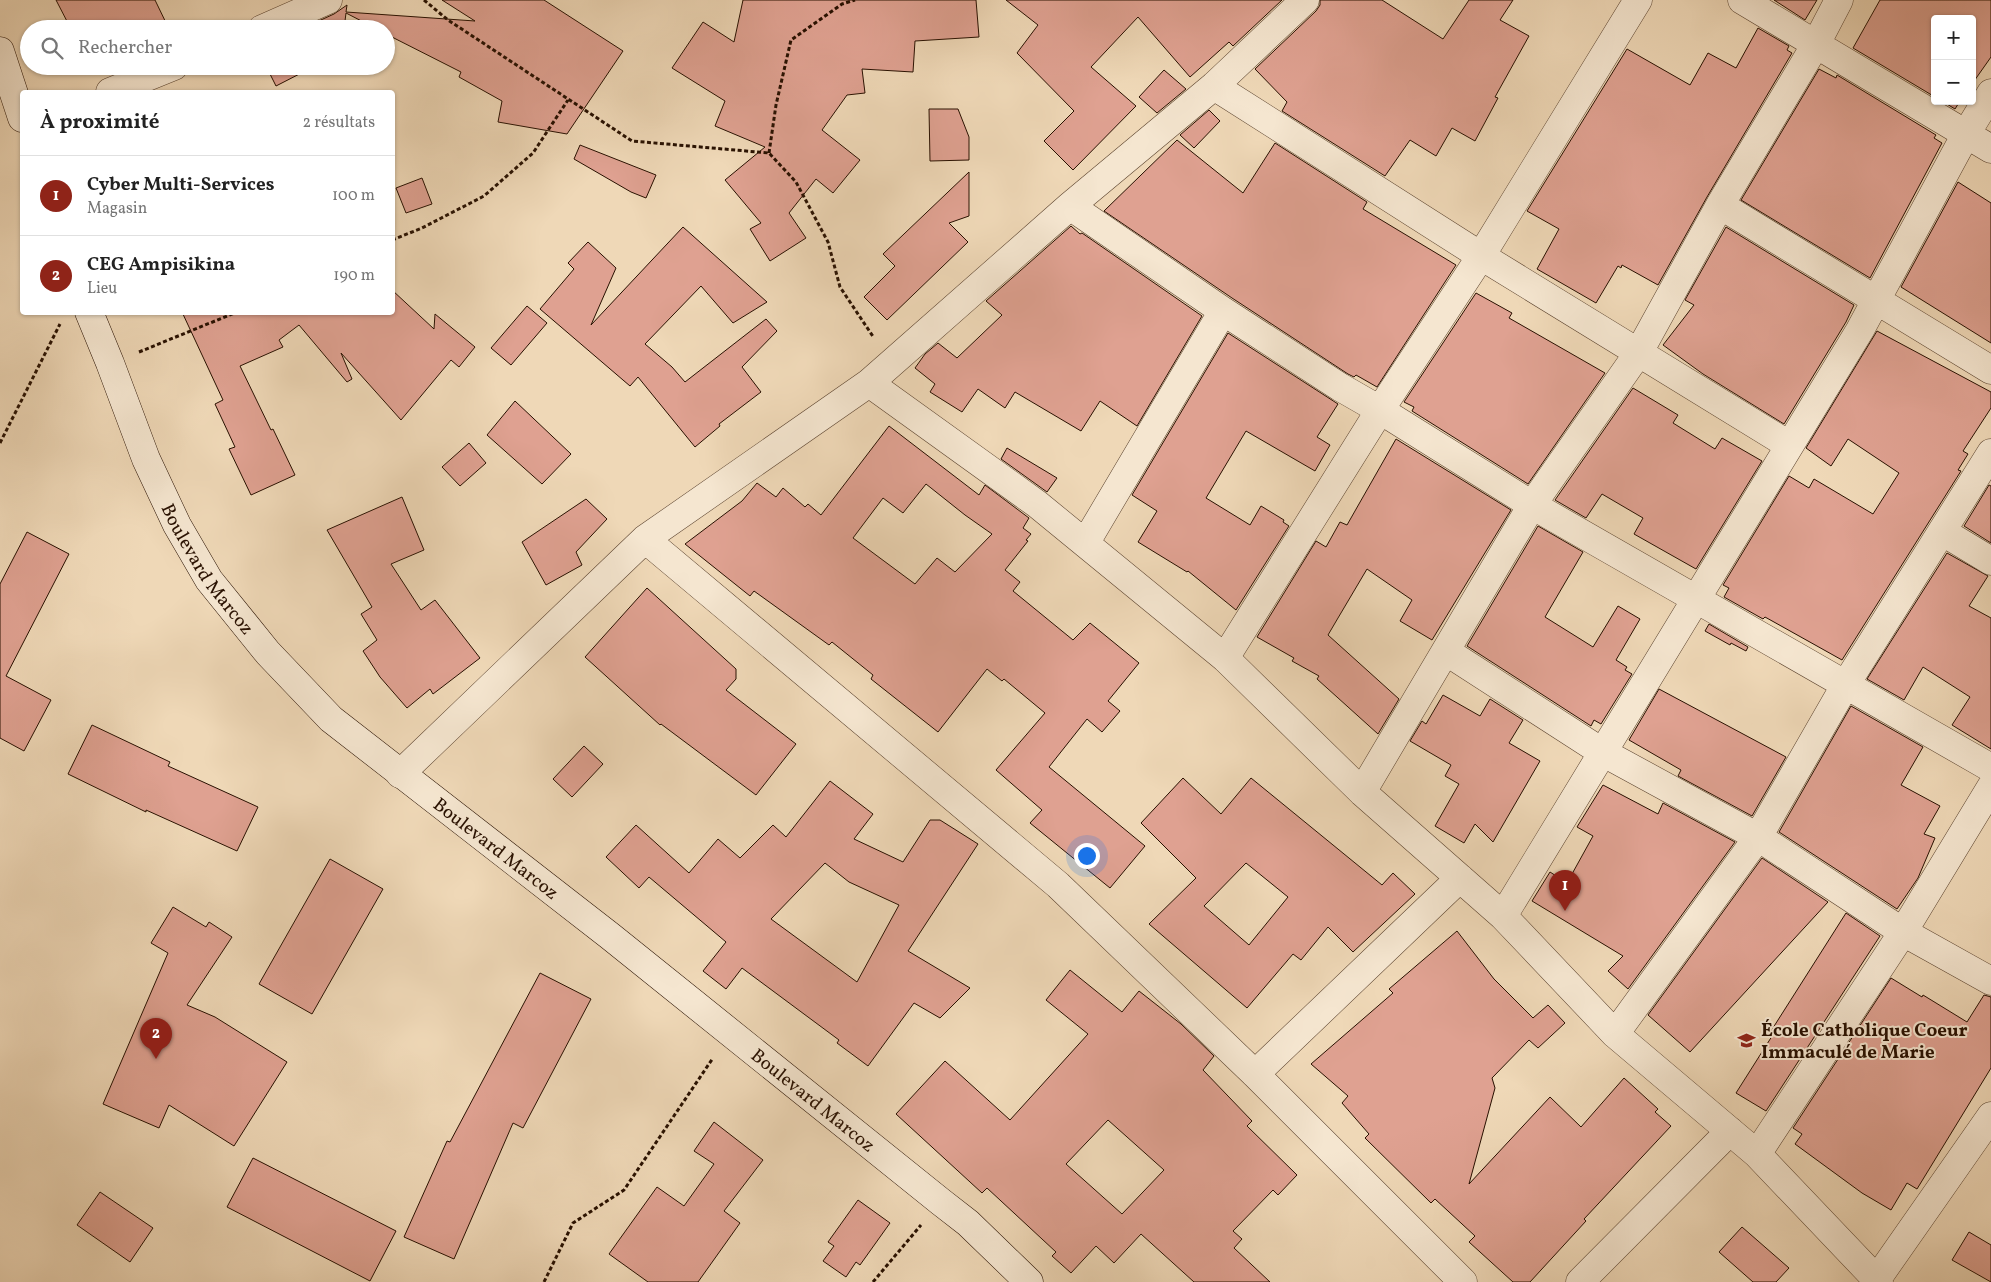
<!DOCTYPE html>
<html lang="fr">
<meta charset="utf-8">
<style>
:root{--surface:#fff;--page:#f2f2f2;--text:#222;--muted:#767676;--line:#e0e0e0;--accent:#8f2418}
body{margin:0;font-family:Vollkorn,serif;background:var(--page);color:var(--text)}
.controls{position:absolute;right:15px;top:15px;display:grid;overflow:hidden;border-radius:5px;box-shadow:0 1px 4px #0004}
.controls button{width:45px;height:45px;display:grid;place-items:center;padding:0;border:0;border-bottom:1px solid var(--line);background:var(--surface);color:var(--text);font:25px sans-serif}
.you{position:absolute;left:1086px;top:855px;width:18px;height:18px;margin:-12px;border:4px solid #fff;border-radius:50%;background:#1a73e8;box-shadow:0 0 0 8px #1a73e833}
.badge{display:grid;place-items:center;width:32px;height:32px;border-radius:50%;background:var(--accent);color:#fff;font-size:16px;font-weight:700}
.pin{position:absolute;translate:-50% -41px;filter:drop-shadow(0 1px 2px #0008)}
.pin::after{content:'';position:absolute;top:26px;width:18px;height:15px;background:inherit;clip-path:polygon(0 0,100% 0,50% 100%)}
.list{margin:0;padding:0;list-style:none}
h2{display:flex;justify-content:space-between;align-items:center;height:65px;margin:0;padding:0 20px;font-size:21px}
h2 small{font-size:16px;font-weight:400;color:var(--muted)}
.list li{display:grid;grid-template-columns:32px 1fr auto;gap:15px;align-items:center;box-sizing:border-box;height:80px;padding:0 20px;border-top:1px solid var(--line)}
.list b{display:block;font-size:19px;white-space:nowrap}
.list p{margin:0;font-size:16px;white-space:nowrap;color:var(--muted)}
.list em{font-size:16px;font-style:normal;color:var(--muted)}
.icon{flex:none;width:28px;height:28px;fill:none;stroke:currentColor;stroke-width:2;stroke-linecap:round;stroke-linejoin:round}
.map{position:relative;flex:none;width:1991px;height:1282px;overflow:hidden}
.search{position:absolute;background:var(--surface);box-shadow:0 1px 4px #0004;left:20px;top:20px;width:375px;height:55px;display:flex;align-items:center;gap:12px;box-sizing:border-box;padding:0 18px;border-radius:28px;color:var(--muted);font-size:19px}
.panel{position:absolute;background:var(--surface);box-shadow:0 1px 4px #0004;left:20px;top:90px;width:375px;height:225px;border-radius:5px}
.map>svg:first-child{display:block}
</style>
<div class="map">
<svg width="1991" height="1282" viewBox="0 0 1991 1282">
<rect width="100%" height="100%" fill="#efd8b7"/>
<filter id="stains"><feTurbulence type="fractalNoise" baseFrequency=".004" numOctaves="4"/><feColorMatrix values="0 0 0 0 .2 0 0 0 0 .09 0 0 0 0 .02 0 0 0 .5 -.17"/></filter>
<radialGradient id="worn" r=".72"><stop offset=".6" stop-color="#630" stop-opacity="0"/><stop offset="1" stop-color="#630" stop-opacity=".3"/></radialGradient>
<path fill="#dfa191" stroke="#281000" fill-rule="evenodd" d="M56,0H155L169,29H71Z
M442,0H544L623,51L567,134L498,122L502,101L459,77L461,72L386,34V29H377L346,13L344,29H301L334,14L347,5L346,12L475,21Z
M743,0H976L979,37L915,41L913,72L862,69L865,93L847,95L822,130L860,160L833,193L816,179L789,213L806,238L770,261L750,229L761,223L725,180L765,147L715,126L725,101L672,68L703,22L734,42Z
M1006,0H1282L1233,46L1229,42L1190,77L1138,17L1091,67L1136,106L1073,170L1044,141L1074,111L1017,53L1038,25Z
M1320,0H1382L1443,39L1469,0H1513L1500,20L1529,36L1495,97L1498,98L1475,141L1452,128L1436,156L1410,140L1385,176L1282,111L1287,102L1255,69L1316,11L1320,5Z
M1774,0H1817L1805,20Z
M1880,0H1991V57L1972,84V19H1935V97L1853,48Z
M1758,28L1789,46L1787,50L1792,53L1707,197L1658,285L1622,265L1621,268L1618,266L1596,303L1537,269L1559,229L1527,211L1627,49L1690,85L1708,53L1736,68Z
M266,66H315L276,86Z
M1819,69L1836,78L1837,75L1936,135L1934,138L1942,143L1870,278L1741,200Z
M1164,70L1186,89L1157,113L1139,97Z
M1942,101H1960L1955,109Z
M929,109H958L969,137V160L930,161Z
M1209,110L1220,121L1194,148L1180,135Z
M1177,140L1243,193L1275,143L1367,202L1363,209L1456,265L1377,387L1356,375L1354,377L1348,374L1232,298L1104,211Z
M580,145L656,175L646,198L631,192L574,159Z
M969,172V216L949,223L968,242L887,320L864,297L895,266L883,254Z
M422,178L432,204L406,213L396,188Z
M1958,182L1991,203V343L1901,287Z
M1071,226L1080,234L1082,233L1202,316L1137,426L1100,401L1081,431L1015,392L1005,408L978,389L962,412L930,392L935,384L915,368L925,354L938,343L957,358L1002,315L986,301Z
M683,227L767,302L733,323L701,286L645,344L672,367L685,382L766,319L777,331L742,367L761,392L719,424L720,426L695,447L638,377L630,386L540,309L574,269L568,263L588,242L616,268L591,325Z
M1726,227L1854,305L1846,322L1784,424L1703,374L1663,345L1694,305L1685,300Z
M392,290L434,329L435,314L475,347L459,367L451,360L401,420L341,353L352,379L347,382L299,325L279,340L283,347L240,366L271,430L273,429L295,475L251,495L229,449L235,447L215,404L223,400L182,312H392Z
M1476,293L1512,313L1509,318L1605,373L1528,484L1412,411L1414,407L1404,402Z
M527,306L547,323L511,365L491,348Z
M1877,331L1991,392V408L1963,451L1968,454L1958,470L1961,471L1842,660L1765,617L1763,619L1724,597L1729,588L1723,585L1789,476L1809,488L1814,479L1873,514L1899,473L1848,439L1831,466L1806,448Z
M1228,333L1338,404L1317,437L1330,445L1315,471L1246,431L1206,498L1250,525L1261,506L1284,520L1283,522L1289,526L1236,610L1188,571L1187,572L1138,542L1157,511L1132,495Z
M1633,388L1678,415L1673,423L1715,449L1722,438L1762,461L1696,569L1634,534L1643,518L1602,494L1586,518L1555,500Z
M515,401L571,454L542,484L487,435Z
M889,426L979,495L985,485L1029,518L1023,528L1031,534L1026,540L1028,541L1005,570L1020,582L1013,591L1073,640L1090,623L1139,663L1108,701L1120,711L1102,732L1087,719L1049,767L1145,846L1110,888L1030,823L1042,810L996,770L1045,713L1004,679L1002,681L987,669L938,732L871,679L873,675L832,642L829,645L754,591L750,596L685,544L742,501L757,483L776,497L783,488L805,507L808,504L821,515ZM926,484L965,515L992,534L955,572L937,558L915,584L853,538L883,498L903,513Z
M1396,439L1511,510L1432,640L1400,621L1412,600L1367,569L1338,618L1328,635L1399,699L1378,734L1317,679L1319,676L1292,661L1294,658L1257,637L1316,541L1326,547L1340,522L1347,525Z
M469,443L486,463L460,486L442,467Z
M1007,448L1057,478L1047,492L1001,459Z
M1989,485L1991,486V543L1964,526Z
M402,497L424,550L391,564L421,610L435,600L480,658L433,694L430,689L407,708L380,677L363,651L377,640L361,614L372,607L327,530Z
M586,499L607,519L576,552L582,565L546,585L522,542Z
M1538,526L1583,552L1545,617L1593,647L1618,606L1640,619L1616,660L1627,667L1625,670L1632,674L1601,724L1594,720L1591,726L1467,646Z
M27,532L69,554L6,676L51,700L24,751L0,738V584Z
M1947,553L1988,576L1969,606L1991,618V749L1952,725L1970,697L1923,667L1904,700L1867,679Z
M647,588L736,669V679L726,690L796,744L756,795L661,724L660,725L585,657Z
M1709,624L1748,647L1746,651L1731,643L1730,645L1705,631Z
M1659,689L1786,757L1752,816L1678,776L1681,770L1629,740Z
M1443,695L1480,716L1490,699L1523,720L1509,743L1540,761L1493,842L1475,824L1464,843L1435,826L1459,784L1445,776L1451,765L1410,741L1422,721L1426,724Z
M1851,706L1923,747L1901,785L1940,806L1924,834L1935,838L1918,878L1897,909L1779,832Z
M92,725L170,762L168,766L258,807L237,851L146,810V812L68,774Z
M584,746L603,764L572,797L553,779Z
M1183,778L1221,814L1251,778L1382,885L1393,873L1415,894L1353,952L1328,927L1301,960L1293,954L1247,1008L1149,924L1196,878L1141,823ZM1246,863L1288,897L1249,945L1204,906Z
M830,781L873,814L854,839L903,862L930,820H940L978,844L908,951L970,988L940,1018L914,1003L868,1066L837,1043L839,1040L742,968L726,989L703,971L726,942L649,877L639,888L606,857L636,825L689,873L718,839L740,858L773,825L786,837ZM825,863L849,882L899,905L857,982L771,919Z
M1603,785L1658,814L1663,803L1735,842L1628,989L1608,971L1623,956L1532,901L1550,872L1567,883L1593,836L1577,827Z
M1762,858L1828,902L1690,1052L1648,1015Z
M330,859L383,889L312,1014L259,984Z
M173,907L206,927L209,922L232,937L187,1005L215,1017L287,1062L234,1146L169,1105L159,1128L103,1104L168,953L151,943Z
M1846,913L1880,936L1766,1111L1736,1093L1774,1033L1771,1031Z
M1457,931L1494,979L1533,1018L1548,1005L1565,1023L1538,1048L1529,1040L1492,1078L1495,1088L1469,1184L1550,1097L1581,1127L1624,1078L1658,1109L1655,1112L1671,1126L1584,1219L1586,1221L1530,1282H1513L1469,1242L1475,1236L1435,1199L1431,1203L1365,1138L1369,1134L1342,1103L1348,1096L1311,1064L1393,993L1389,989Z
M1070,970L1122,1012L1139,991L1181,1024L1214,1056L1203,1070L1252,1121L1247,1126L1297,1175L1278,1195L1273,1190L1233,1231L1242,1239L1234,1248L1270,1282H1194L1141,1234L1114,1263L1096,1246L1071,1273L1052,1256L1056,1252L987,1188L982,1193L896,1114L945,1061L1010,1120L1088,1034L1046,1000ZM1108,1120L1164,1170L1122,1214L1066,1164Z
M540,973L591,999L523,1128L513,1123L454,1259L404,1237L447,1141L450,1142Z
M1891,978L1922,997L1923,995L1967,1022L1984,995L1991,997V1068L1917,1189L1907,1183L1891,1210L1862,1193L1795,1144L1802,1134L1793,1128Z
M714,1122L763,1160L724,1211L740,1223L698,1282H648L609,1254L657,1187L684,1206L714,1164L694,1151Z
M253,1158L396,1231L370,1281L227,1207Z
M100,1192L153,1228L130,1262L77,1225Z
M858,1200L890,1223L860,1265L856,1262L846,1277L823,1261L834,1246L828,1242Z
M1742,1227L1789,1268L1776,1282H1753L1719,1252Z
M1969,1232L1991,1245V1282L1952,1260Z"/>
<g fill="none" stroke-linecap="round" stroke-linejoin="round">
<defs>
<path id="street" d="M1742,0L1991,149
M262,29L328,0
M1214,86L1481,256L1789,445
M110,92L174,66
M1720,205L1991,370
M1070,206L1223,311L1340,387L1380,410L1532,505L1991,768
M869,383L1037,504L1225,658L1362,792L1503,916L1615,1034L1757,1154L1879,1282
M1943,532L1991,561
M645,539L1058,885L1255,1074L1463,1282
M1086,542L1223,311
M1447,652L1602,752L1758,837L1903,932L1991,981
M1225,658L1380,410L1481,256L1638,0
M400,774L645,539L869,383L1070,206L1214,86L1305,0
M1362,792L1532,505L1639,352L1720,205L1816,44L1839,0
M1503,916L1860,330L1966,134L1991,93
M1615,1034L1758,837L1846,684L1991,453
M1255,1074L1460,878
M1757,1154L1903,932L1991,787
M1877,1279L1991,1116
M1580,1282L1730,1131"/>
<g id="secondary">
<path d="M0,51L22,118"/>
<path id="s1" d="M89,312L110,363L146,459L177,525L209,580L268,653L331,719L610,936L941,1202L968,1223L1029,1282"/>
</g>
</defs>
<use href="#street" stroke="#5a422e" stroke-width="29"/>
<use href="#secondary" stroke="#281000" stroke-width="29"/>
<path stroke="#281000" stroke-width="3" stroke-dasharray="4 2.5" stroke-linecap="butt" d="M424,0L448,20L632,141L769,153L796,182L828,242L840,287L874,338
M769,153L776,105L791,40L842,4L855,0
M392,240L422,228L484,196L533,153L568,100
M139,352L237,312
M0,443L60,324
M544,1282L573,1223L624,1190L713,1058
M873,1282L921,1225"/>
<use href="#street" stroke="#f5e6d0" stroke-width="28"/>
<use href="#secondary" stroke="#f5e6d0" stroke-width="28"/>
</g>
<defs>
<symbol id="school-bare" viewBox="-9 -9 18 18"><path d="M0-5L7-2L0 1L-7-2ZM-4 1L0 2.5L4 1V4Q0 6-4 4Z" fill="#8f2418" stroke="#f5e6d0" stroke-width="2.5" paint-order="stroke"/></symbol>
</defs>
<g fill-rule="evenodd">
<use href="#school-bare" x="1734" y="1028" width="25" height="25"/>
</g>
<g text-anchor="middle" stroke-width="4" stroke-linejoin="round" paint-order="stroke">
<g font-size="19" fill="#281000" stroke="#f5e6d0">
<text dy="7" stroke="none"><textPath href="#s1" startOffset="284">Boulevard Marcoz</textPath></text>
<text dy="7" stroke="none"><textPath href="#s1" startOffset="689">Boulevard Marcoz</textPath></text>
<text dy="7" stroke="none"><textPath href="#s1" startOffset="1094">Boulevard Marcoz</textPath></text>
</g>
<g font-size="19" font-weight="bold" fill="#281000" stroke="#f5e6d0" text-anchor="start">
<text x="1761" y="1036">École Catholique Coeur<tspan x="1761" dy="22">Immaculé de Marie</tspan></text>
</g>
</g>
<rect width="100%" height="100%" filter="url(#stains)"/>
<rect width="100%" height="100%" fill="url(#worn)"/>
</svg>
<div class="controls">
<button>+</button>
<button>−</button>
</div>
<div class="you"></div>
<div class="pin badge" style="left:1565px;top:911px">1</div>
<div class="pin badge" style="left:156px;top:1059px">2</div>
<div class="search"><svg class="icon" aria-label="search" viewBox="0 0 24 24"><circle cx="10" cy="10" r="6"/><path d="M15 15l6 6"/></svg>Rechercher</div>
<section class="panel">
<h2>À proximité<small>2 résultats</small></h2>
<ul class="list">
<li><span class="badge">1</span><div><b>Cyber Multi-Services</b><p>Magasin</p></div><em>100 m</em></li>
<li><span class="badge">2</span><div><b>CEG Ampisikina</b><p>Lieu</p></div><em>190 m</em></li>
</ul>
</section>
</div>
